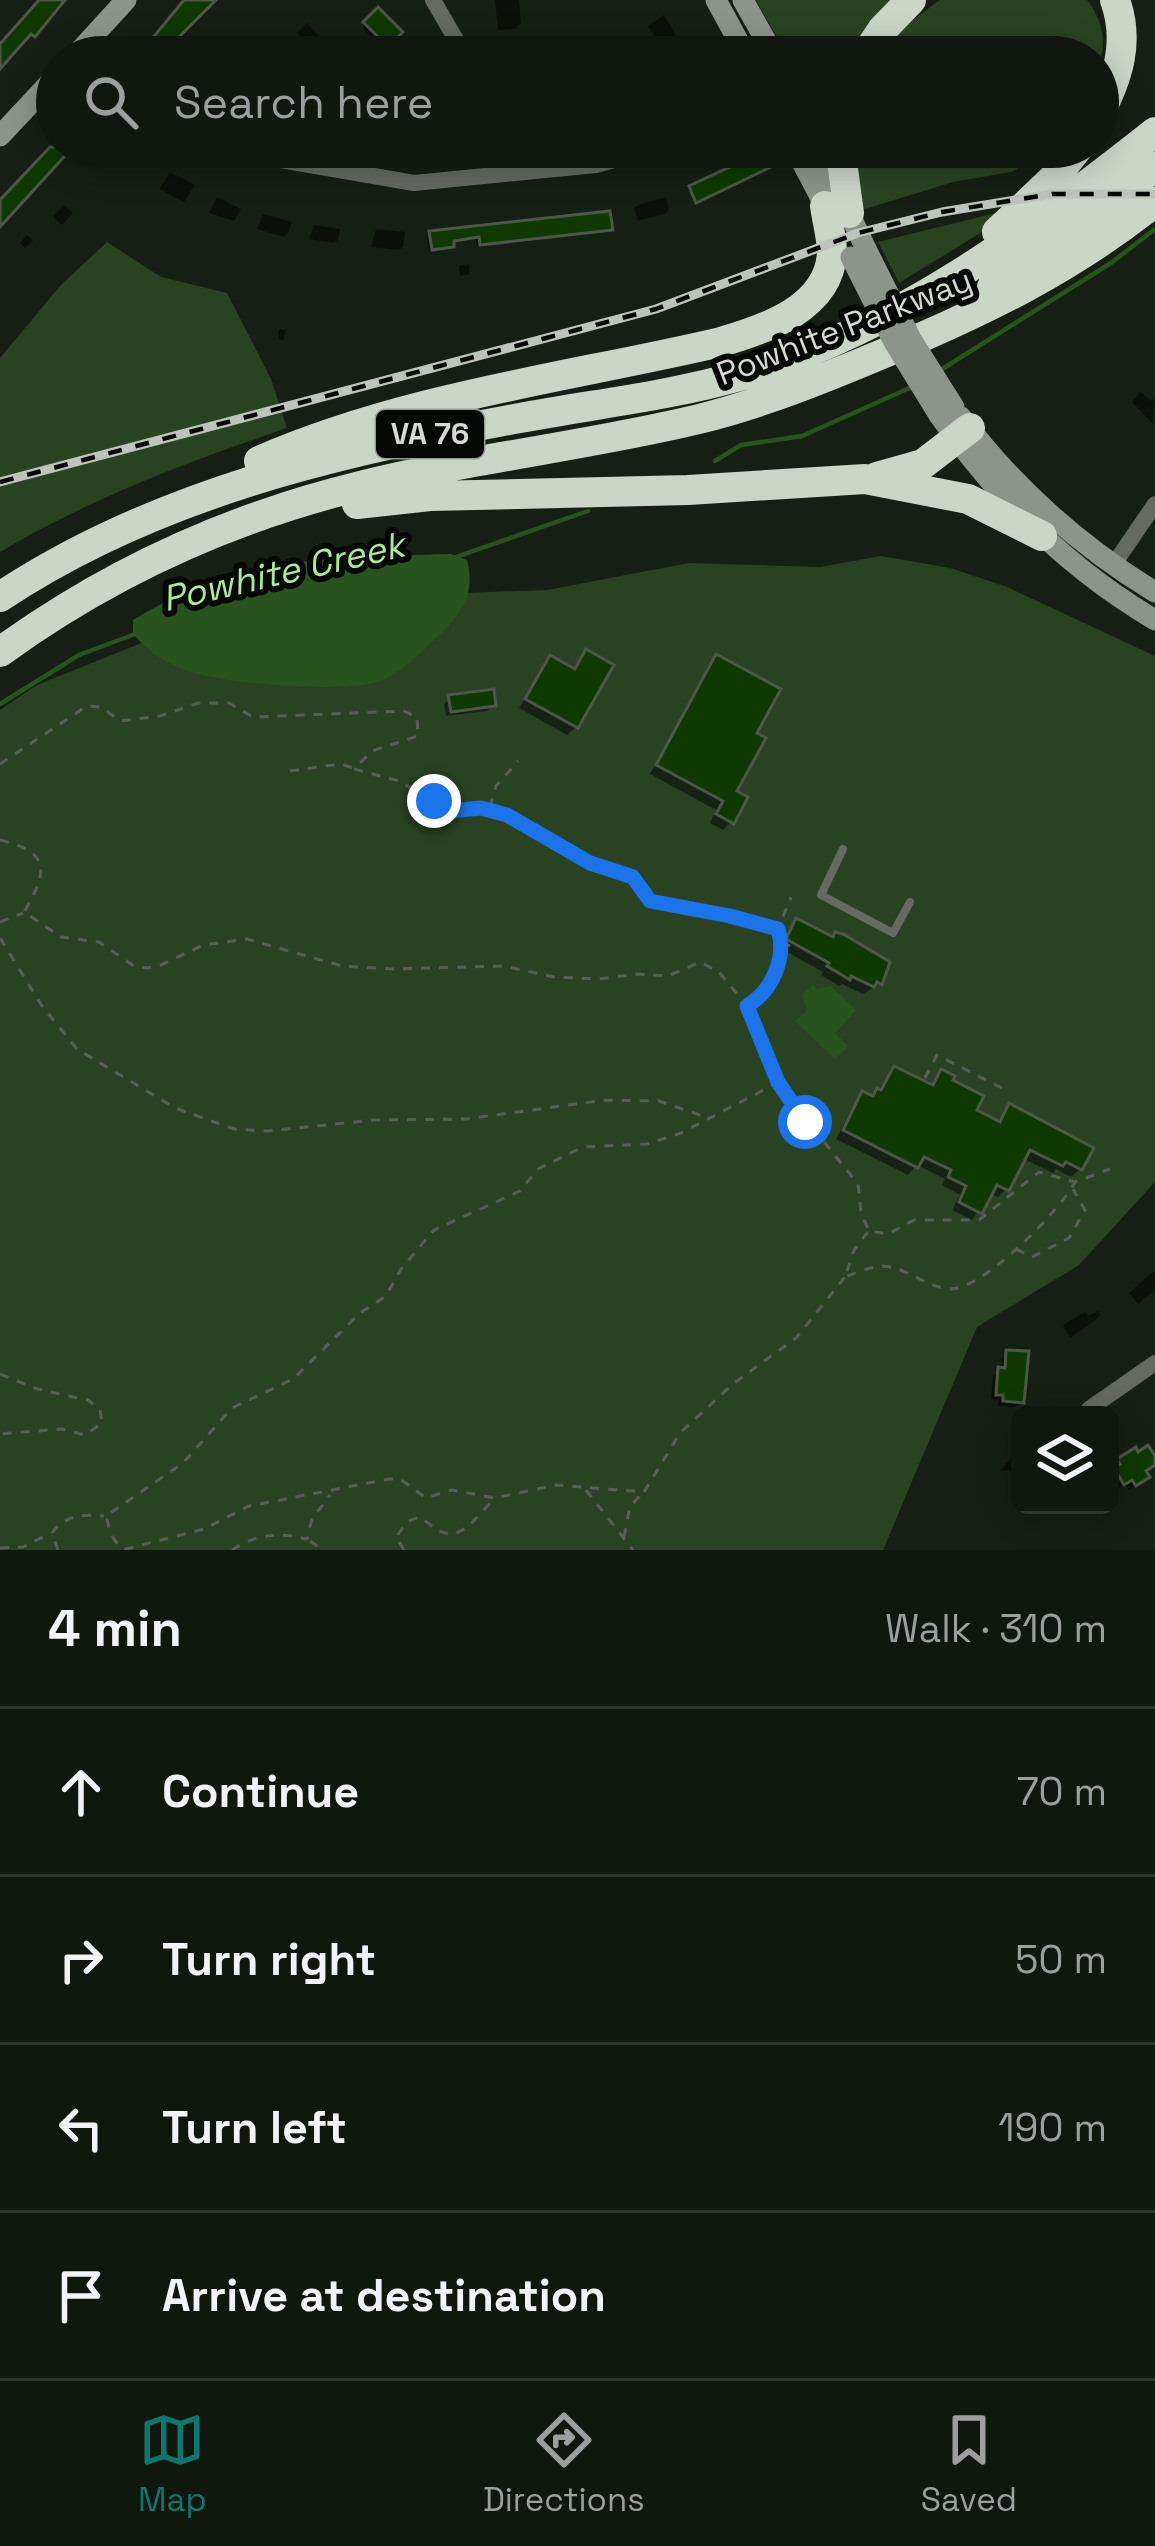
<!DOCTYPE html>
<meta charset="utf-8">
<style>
:root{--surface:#10170e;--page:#1e241c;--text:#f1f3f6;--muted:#9c9f9e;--line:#30362e;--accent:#0f766e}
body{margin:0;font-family:"Space Grotesk",sans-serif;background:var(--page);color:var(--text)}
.controls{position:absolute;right:36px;bottom:36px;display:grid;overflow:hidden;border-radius:18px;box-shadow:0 6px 30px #0003}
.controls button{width:108px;height:108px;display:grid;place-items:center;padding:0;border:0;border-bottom:3px solid var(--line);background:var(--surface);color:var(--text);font:60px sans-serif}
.stop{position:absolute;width:36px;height:36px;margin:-27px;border:9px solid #1a73e8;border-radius:50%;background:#fff}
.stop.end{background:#1a73e8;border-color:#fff;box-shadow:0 3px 12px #0008}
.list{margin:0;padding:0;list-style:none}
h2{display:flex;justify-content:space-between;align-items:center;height:156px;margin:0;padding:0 48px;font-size:51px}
h2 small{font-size:39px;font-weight:400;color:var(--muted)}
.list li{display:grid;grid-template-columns:78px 1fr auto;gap:36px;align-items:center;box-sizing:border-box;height:168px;padding:0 48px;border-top:3px solid var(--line)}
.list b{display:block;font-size:45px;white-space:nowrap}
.list em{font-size:39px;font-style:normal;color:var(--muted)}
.icon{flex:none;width:66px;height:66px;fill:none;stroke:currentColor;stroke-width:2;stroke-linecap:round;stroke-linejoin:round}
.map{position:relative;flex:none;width:1155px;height:1550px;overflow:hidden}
.search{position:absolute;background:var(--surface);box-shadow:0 6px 30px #0003;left:36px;right:36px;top:36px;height:132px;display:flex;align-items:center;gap:30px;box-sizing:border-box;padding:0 42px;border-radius:66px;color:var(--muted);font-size:45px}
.sheet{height:828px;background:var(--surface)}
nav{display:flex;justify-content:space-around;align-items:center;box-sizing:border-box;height:168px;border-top:3px solid var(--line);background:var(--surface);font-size:33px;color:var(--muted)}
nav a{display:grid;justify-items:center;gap:6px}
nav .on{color:var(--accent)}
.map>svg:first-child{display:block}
</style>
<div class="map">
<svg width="1155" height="1550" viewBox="0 0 1155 1550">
<rect width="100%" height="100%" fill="#161f13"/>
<path fill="#294322" d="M756,0H891L856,53L788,57Z
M940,0H1087C1102,19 1108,43 1098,66V57H880L901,29Z
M851,147H1041L1028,163L1011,172L953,182L865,209L857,203Z
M1000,212L982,232L899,283L878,242Z
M107,242L161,277L227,293L271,379L287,428C185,463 93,497 0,552V358L60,286Z
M881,556L950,568L1007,587L1155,656V1182L1079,1265L977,1327L883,1550H0V710L37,685L144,642L378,596L547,590L689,563L820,567Z"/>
<path fill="#29531e" d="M451,554L467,560C476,594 461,615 436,638C418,654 401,675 377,682C341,693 222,684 185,670C164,662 148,651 133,634V620C236,556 335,557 451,554Z
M813,985L817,989L831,986L856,1010L835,1033L848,1046L835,1059L795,1021L807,1010L802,994Z"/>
<path fill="#0007" d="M495,0H519L521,23L515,29L498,30Z
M378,11L399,32L383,48L362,28Z
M664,15L679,40L663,51L648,26Z
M307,23L321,38L311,48L297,33Z
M537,38L538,57H521L520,42Z
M79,147H114L118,150L107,162L95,152L90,158Z
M424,147H445L438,155Z
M170,172L195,185L184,202L159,189Z
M217,197L241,209L234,221L209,213Z
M666,197L669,209L666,213L638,221L634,208L638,205Z
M64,205L73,213L62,225L53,217Z
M263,214L292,222L288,233L284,237L257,229Z
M314,225L340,229L338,240L334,243L309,239Z
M376,229L405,232L403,247L399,250L371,247Z
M610,229L477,247L476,239L451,243L448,249L429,252L427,237L431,234Z
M27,235L33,240L25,248L20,243Z
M469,264L470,274L460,276L459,266Z
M279,329L286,330L283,340L278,339Z
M1140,392L1152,401L1155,397L1152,423L1132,402Z
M587,653L576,727L567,735L519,708L550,658L573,671Z
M717,658L753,734L733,792L731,822L723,830L710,823L716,810L650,774L708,666Z
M450,698L493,705L487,711L446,716L444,704Z
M797,921L880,983L863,994L842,984L839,986L821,975L823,972L780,948Z
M894,1069L930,1087L941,1072L973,1112L997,1124L1010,1107L1080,1169L1071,1177L1056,1169L1053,1173L1022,1158L1006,1189L998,1197L989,1193L972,1220L952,1210L960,1195L942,1185L945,1179L917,1165L908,1175L836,1139L855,1103L863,1094L871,1099Z
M1155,1270V1290L1138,1304L1129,1293Z
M1098,1311L1100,1315L1097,1319L1070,1338L1063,1326L1066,1323L1085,1312L1088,1316Z
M1008,1353L1021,1401L1015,1407L998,1406L999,1400L991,1399L993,1376L1001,1371L1002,1358Z
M1020,1448V1479L1007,1470L1000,1471Z
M1119,1461H1155L1143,1472L1140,1482L1129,1490L1125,1484L1117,1489L1110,1476Z"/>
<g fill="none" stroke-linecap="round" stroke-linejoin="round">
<path stroke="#29531e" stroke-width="4.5" d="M939,371L1111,263L1155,229
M715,461L741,445L802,436L914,386
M453,558L588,511
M0,704L79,655L138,633"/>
</g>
<path fill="#0f3901" stroke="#4c5749" stroke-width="3" d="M39,0H65L35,37L31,34L0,69V44Z
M184,0H216L159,57H147L141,52Z
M378,7L403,32L388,47L363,22Z
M50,147H73L0,227V200Z
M764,151L771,167L696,203L689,186Z
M610,211L613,230L480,245L479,237L454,241V247L432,250L429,231Z
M586,649L614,665L578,728L525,699L550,655L575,669Z
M716,654L781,689L757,733L766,738L737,791L748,797L734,824L716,814L723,801L656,765Z
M494,689L496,706L451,712L448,695Z
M796,918L833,937L835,932L843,934L890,962L882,985L877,982L874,987L851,976L850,980L827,966L829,963L786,939Z
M894,1066L933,1085L941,1069L955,1076L953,1080L984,1096L977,1110L1000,1122L1009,1103L1094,1148L1082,1170L1066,1162L1063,1166L1030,1150L1009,1191L997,1185L982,1214L959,1202L966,1186L948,1177L951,1170L924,1157L918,1168L843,1130L862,1091L873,1096L877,1088L881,1090Z
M1006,1350L1029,1351L1024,1403L1003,1401V1395H996L998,1367L1005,1368Z
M1148,1445L1155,1456V1465L1146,1471L1150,1477L1136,1486L1132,1480L1124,1485L1114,1468L1120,1464L1117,1459L1136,1447L1138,1452Z"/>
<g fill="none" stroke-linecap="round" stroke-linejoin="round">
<path stroke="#575f54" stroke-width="3" stroke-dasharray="9 9" stroke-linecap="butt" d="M0,764L87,706L101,707L120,721L160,716L198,703H229L253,717L404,711L417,717L418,736L372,751L354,769L399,781L449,811L481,808L507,815L589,863L633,877L650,901L730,916L778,929
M290,771L341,764L353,768
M490,807L496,786L518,761
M0,840C54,853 46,874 24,912L61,937L99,942L134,966L146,968L159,966L203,945L247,939L342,966L392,969L504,966L554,977L598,979L638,974L668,976L700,962L719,972L747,1006
M0,922L23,913
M0,938L42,1006L77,1049L175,1108L234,1129L268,1131L374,1120L466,1119L605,1100L659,1101L706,1117
M782,942C780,968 770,993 747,1006L786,1095L858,1184L861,1213L869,1231L888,1234L914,1220H979L1039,1172L1075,1182L1110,1169
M790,946L782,942L778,929L791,897
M925,1078L937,1055L1002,1088
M779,1082L681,1133L647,1144L583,1147L538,1169L520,1191L434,1230L401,1269L386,1296L360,1313L293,1379L232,1408L183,1463L106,1516C109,1528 113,1546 126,1549L204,1529L249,1506L389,1479H400L426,1498L452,1490L495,1498L556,1485L644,1492L680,1433L734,1383L796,1338L845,1277
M868,1232L854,1250L845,1277C859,1272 875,1264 890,1267C911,1271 928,1288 951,1289C983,1289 1060,1211 1075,1182
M1016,1249L1032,1257L1069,1238L1085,1210L1073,1189
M0,1374L37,1389L88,1400L100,1410L102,1423L85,1435L62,1429L0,1434
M586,1490L633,1550
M624,1537L630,1506L643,1493
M310,1541L323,1550
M0,1548L23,1547L51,1533
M58,1550L52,1533C64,1515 84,1514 104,1516
M232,1550C257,1534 278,1532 307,1539L312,1519L330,1495
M404,1550L396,1537L408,1521L420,1517L439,1531L452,1535L468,1527L494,1499"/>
<path stroke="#646962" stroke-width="8" d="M843,849L821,895L893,933L910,902"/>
<path stroke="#646962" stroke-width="16" d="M433,0L466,57
M92,37L115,57
M253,147L281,160L414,183L596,165L662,147
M495,147L500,173
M1114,564L1155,504
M1089,1409L1155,1363"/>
<path stroke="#8d958b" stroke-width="21" d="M716,0L747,57
M743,0L775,57
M74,57L126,0
M0,136L57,75
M794,147L832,219
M818,147L866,249
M939,415C996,497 1069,569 1155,620
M961,417C1013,487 1081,547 1155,592"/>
<path stroke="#cad7c7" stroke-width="30" d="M864,57L882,30L911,0
M1098,116C1118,78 1130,42 1115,0
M840,147L849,213
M997,232L1055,177L1079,147
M992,287L1155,167
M259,461C406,397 566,378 721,342C766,329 829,308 832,253C832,237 827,221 825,206
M877,477L923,464L970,428
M357,504L430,496L688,490L865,479L968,499L1042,536
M0,597C155,494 340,451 520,418C595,404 670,396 743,375C900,328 1028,232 1155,132
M0,652C109,573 229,518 360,486C472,458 587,446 699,419C764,403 825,378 887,352C985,311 1071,269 1155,202"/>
<defs>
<path id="rail" d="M0,482L656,309L858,233L942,212L1052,194H1155"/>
</defs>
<use href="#rail" stroke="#bdc4bb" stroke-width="9"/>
<use href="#rail" stroke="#050804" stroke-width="4.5" stroke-dasharray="14" stroke-linecap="butt"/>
<path stroke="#8d958b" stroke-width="21" d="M866,249L911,339L954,407
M851,257L894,342L939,415"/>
</g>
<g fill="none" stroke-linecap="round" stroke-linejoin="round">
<path stroke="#1a73e8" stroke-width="15" d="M434,801L449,811L481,808L507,815L590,863L633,877L650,901L730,916L778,929C787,958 772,991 747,1006L778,1082L805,1122"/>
</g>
<g text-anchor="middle" stroke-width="12" stroke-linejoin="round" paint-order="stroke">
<rect fill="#050804" stroke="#969b94" stroke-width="3" x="376" y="410" width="108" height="48" rx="9"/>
<g font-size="30" font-weight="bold" fill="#d4dad2">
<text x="430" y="444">VA 76</text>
</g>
<g font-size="33" fill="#d4dad2" stroke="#050804">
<text transform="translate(844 326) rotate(-21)" y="12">Powhite Parkway</text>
</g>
<g font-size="36" font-style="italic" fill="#aaea9a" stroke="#050804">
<text transform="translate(283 571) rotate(-13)" y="13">Powhite Creek</text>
</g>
</g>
</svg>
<div class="controls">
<button><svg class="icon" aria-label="layers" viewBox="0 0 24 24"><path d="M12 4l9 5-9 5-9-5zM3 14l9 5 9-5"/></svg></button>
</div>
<div class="stop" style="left:805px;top:1122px"></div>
<div class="stop end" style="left:434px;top:801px"></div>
<div class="search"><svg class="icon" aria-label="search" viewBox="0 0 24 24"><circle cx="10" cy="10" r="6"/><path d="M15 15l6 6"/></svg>Search here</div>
</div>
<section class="sheet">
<h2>4 min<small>Walk · 310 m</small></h2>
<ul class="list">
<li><svg class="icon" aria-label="ahead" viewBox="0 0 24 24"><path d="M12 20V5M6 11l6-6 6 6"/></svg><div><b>Continue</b></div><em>70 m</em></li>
<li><svg class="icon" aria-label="right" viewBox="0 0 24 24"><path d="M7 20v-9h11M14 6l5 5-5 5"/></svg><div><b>Turn right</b></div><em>50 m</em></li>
<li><svg class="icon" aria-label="left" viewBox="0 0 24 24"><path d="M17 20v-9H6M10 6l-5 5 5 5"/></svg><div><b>Turn left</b></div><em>190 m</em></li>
<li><svg class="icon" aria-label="arrive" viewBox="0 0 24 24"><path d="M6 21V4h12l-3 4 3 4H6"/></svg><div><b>Arrive at destination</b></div></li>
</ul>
</section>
<nav>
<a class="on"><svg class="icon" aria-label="map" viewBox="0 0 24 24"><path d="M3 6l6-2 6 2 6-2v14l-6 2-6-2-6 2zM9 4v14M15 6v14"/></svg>Map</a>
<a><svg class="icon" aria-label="directions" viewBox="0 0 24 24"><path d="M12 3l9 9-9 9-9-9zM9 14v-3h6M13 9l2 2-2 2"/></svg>Directions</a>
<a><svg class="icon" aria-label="saved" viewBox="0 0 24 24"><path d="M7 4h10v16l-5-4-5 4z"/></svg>Saved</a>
</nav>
